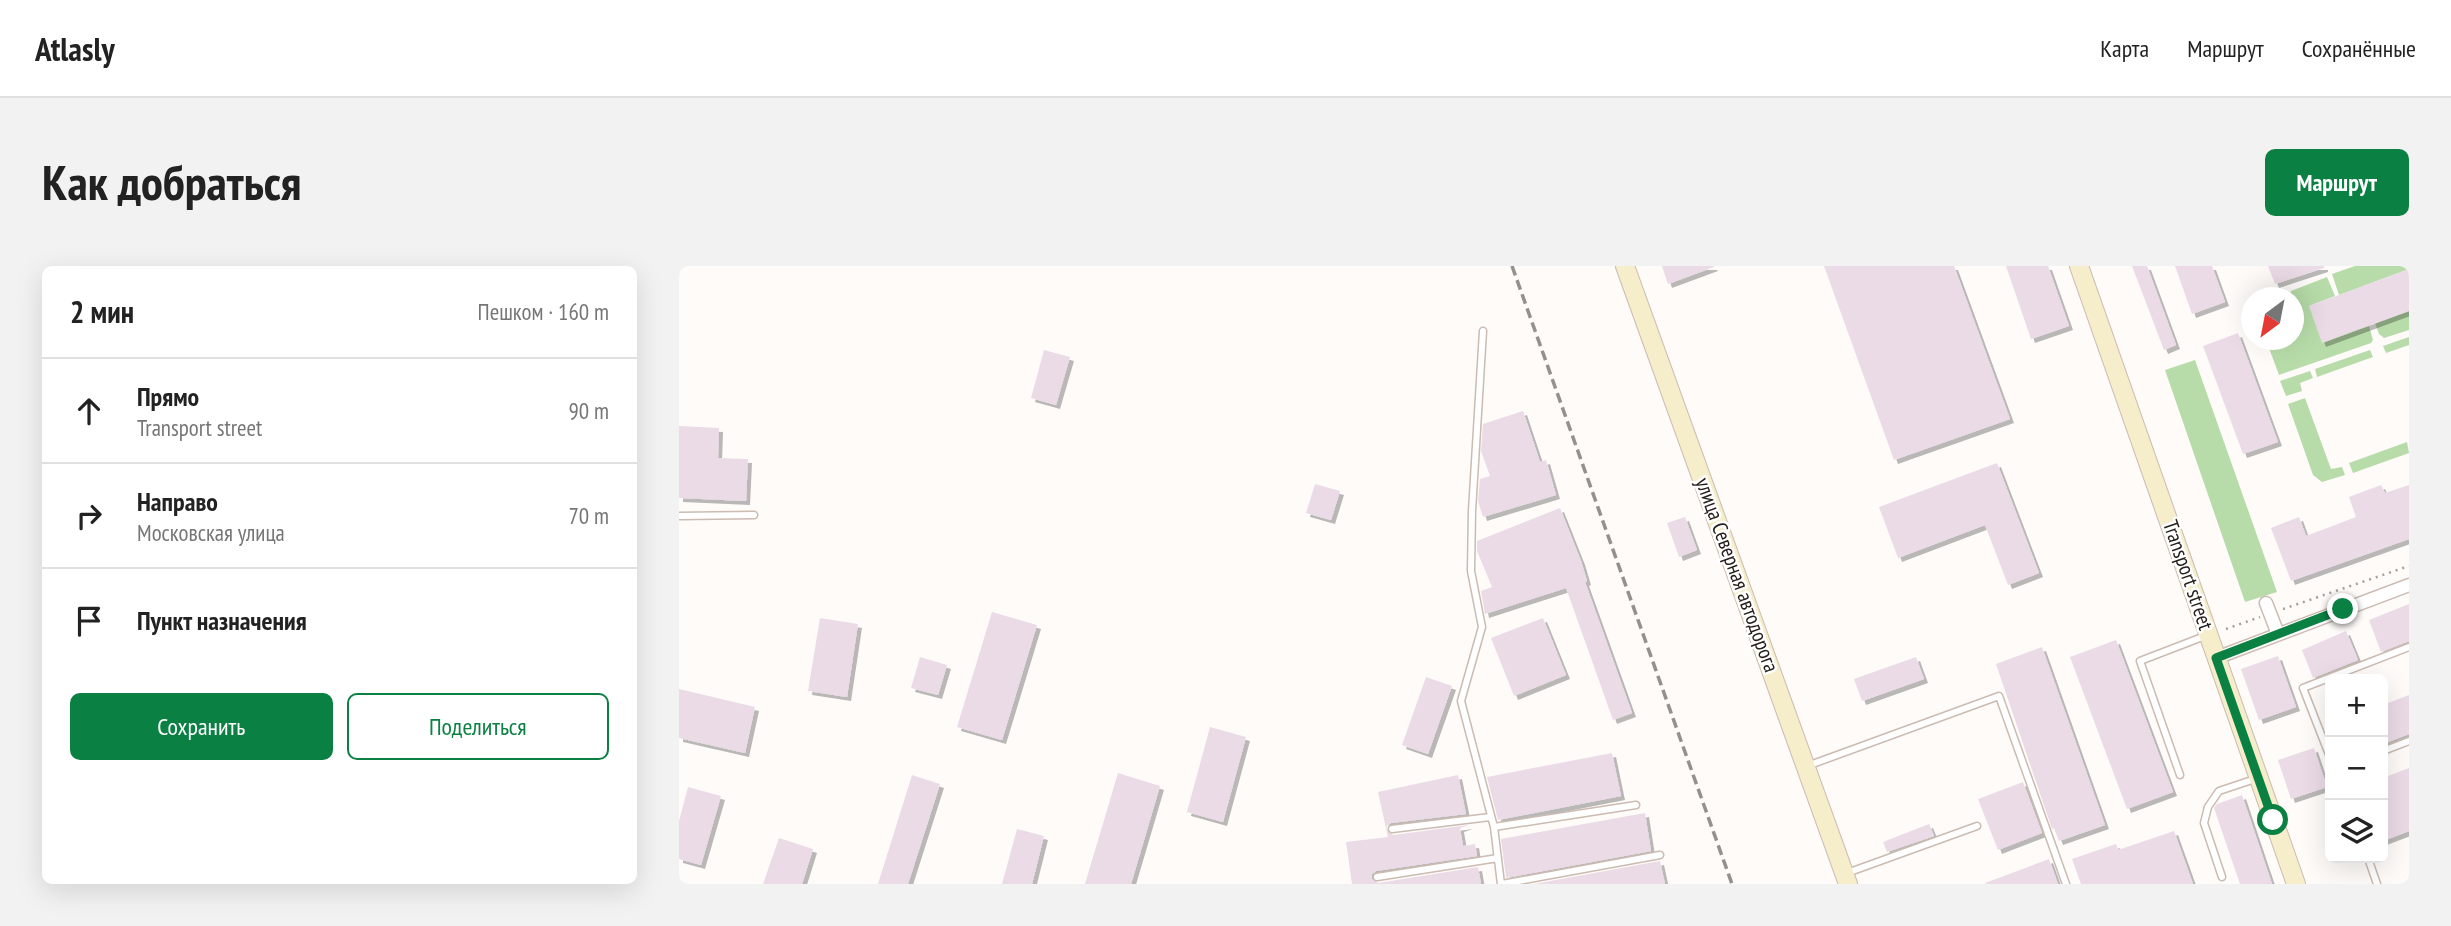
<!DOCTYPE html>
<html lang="ru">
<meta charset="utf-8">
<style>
:root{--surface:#fff;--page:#f2f2f2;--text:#222;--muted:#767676;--line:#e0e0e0;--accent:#0b8043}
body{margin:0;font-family:"PT Sans Narrow",sans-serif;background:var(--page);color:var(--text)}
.controls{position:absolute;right:21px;bottom:21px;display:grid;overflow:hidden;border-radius:10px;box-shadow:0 7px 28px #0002}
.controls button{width:63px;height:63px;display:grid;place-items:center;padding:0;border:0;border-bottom:2px solid var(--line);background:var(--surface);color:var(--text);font:35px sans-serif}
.compass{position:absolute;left:1562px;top:21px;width:63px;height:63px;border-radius:50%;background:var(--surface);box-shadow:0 7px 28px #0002;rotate:212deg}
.stop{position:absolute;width:21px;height:21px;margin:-16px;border:5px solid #0b8043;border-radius:50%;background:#fff}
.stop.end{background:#0b8043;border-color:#fff;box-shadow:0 2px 7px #0008}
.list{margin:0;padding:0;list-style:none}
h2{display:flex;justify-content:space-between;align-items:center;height:91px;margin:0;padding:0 28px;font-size:30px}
h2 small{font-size:23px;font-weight:400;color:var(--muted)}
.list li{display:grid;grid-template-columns:46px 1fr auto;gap:21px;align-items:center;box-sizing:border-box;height:105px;padding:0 28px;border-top:2px solid var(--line)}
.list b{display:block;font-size:26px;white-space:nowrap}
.list p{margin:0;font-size:23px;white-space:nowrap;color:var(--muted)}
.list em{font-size:23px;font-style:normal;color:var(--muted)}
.actions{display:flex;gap:14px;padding:21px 28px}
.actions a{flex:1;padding:16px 0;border:2px solid var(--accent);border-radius:10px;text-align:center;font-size:24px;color:var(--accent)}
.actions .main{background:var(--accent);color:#fff}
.icon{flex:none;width:38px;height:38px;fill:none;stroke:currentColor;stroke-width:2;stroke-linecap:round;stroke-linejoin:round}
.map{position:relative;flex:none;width:1730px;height:618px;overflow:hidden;border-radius:10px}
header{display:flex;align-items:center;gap:42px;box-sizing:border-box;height:98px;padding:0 35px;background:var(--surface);border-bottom:2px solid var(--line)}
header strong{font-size:33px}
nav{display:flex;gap:38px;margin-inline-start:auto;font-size:24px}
.intro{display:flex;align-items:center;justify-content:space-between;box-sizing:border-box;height:168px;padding:0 42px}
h1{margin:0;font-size:49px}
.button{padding:18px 32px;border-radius:10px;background:var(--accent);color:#fff;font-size:24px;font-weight:700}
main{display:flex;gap:42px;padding:0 42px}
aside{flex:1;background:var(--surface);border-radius:10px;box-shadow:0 7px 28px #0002}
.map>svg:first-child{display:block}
</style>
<header>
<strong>Atlasly</strong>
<nav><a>Карта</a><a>Маршрут</a><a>Сохранённые</a></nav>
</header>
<div class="intro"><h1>Как добраться</h1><a class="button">Маршрут</a></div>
<main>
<aside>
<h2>2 мин<small>Пешком · 160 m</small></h2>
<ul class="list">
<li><svg class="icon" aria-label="ahead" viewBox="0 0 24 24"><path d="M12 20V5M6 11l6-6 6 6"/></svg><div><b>Прямо</b><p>Transport street</p></div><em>90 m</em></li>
<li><svg class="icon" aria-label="right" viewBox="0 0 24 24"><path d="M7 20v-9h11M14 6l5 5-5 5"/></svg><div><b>Направо</b><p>Московская улица</p></div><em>70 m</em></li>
<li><svg class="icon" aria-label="arrive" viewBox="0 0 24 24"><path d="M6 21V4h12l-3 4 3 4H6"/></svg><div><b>Пункт назначения</b></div></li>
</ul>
<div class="actions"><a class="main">Сохранить</a><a>Поделиться</a></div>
</aside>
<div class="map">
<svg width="1730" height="618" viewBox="0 0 1730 618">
<defs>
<filter id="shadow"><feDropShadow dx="4" dy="4" stdDeviation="0" flood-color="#0004"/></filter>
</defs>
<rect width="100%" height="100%" fill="#fefbf9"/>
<path fill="#b7dca9" d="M1676,0H1730V3L1660,29L1653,8Z
M1648,11L1656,30L1630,40L1690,60L1694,74L1692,77L1600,109L1587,74H1615V32L1610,31L1612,25Z
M1730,45V64L1705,72L1700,68L1696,57Z
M1730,71V79L1707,87L1704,80Z
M1691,84L1694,91L1638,111L1636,103Z
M1516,94L1598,326L1566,336L1486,104Z
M1631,105L1634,112L1621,117L1623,125L1607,130L1601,115Z
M1626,132L1652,203L1663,201L1666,209L1643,216L1634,209L1609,138Z
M1728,176L1730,187L1674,207L1670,197Z"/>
<path fill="#ebdbe7" filter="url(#shadow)" d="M983,0H1034L1035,1L989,18Z
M1145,0H1275L1331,153L1215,194Z
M1327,0H1369L1390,60L1352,73Z
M1453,0H1468L1497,79L1485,84Z
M1496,0H1533L1546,36L1513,48Z
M1589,0H1645V2L1596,18Z
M1730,3V45L1643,77L1630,40Z
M1559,67L1599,176L1564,188L1524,80Z
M365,84L391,91L377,139L352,132Z
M844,145L861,196L867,194L877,229L804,251L799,235L801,213L811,210L802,185L804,158Z
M0,160L40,162L39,192L69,193L67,235L0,232Z
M1318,197L1360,307L1329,319L1306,259L1219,292L1200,241Z
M636,218L661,225L652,254L627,247Z
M1702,219L1706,227L1730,219V273L1612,315L1592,262L1620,251L1627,270L1677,251L1670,231Z
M881,242L902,295L908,315L906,316L953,447L934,454L887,322L806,348L802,325L813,321L798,285V275Z
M1006,251L1018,284L1000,291L988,257Z
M1730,338V375L1702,386L1690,354Z
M313,346L358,359L323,474L278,461Z
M141,352L179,358L168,431L129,425Z
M864,352L887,409L835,430L812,372Z
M1667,365L1679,394L1634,412L1623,384Z
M1437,374L1494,526L1448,543L1391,391Z
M1363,381L1426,559L1380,575L1375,562L1373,563L1317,398Z
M1599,390L1617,441L1580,454L1562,403Z
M241,391L268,399L259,429L232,422Z
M1237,391L1245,413L1183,435L1175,413Z
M747,411L773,420L749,488L723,479Z
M0,423L76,441L66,487L0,472Z
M1730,429V468L1704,478V439Z
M531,461L567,471L544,556L508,546Z
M1635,482L1648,521L1612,533L1599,494Z
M933,487L942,530L819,554L808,511Z
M1730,502V565L1704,575V512Z
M439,507L481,520L452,618H406Z
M233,509L261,518L229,618H199Z
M779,509L787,548L712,557L708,560V564L714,569L790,559L781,562L784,580L796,578L798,590L697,605L693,608V613L699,617L799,601L802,618H673L667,576L709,571L699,526Z
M1344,516L1363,567L1319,584L1299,533Z
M9,521L42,530L22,599L0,593V555Z
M1563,529L1593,618H1561L1535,542L1538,538Z
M966,547L972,585L827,612L822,573Z
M1250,558L1255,570L1208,586L1204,576Z
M338,563L365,570L353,618H323Z
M1495,565L1514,618H1402L1393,593L1437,578L1439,584Z
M100,572L134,583L123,618H84Z
M1370,593L1379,618H1307L1306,617Z
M981,595L986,618H855Z"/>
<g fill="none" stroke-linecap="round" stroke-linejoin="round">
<defs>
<path id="lane" d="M804,65L793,245L792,305L803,361L782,435L815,561L822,618
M0,250L75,249
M1704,485L1730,475
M1651,491L1624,422L1730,381
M1128,500L1320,430L1387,618
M1501,509L1461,395L1526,370
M815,561L957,539
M713,563L811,551
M1689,592L1698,618
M1168,607L1298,560
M698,611L819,592
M1543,611L1525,557L1529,541L1540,525L1576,513
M823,618L981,589"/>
<path id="street" d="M1587,337L1599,368
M1537,392L1730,319"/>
<path id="secondary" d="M946,0L1169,618
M1400,0L1617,618"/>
</defs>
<use href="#lane" stroke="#cbbbb1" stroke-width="9"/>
<use href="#street" stroke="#cbbbb1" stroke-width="15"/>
<use href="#secondary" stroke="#cbbbb1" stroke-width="20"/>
<path stroke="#a49f9d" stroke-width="2.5" stroke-dasharray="2 5" stroke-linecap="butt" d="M1604,343L1730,300
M1547,363L1581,351"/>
<use href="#lane" stroke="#fff" stroke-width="6"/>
<use href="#street" stroke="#fff" stroke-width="12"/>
<use href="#secondary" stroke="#f6edca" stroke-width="18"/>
<path stroke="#94908d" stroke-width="3.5" stroke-dasharray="10 5" stroke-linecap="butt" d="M833,0L1053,618"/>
</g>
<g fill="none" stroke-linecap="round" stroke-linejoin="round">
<path stroke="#0b8043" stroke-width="9" d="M1594,554L1537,392L1664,343"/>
</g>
<g text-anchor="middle" stroke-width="5" stroke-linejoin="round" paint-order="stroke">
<g font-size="21" fill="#26201d" stroke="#fff">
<text transform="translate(1058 309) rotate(70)" y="7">улица Северная автодорога</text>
<text transform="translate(1509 309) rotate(71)" y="7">Transport street</text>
</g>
</g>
</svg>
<div class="controls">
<button>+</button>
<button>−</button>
<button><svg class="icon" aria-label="layers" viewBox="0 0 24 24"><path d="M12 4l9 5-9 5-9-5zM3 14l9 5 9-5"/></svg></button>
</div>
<svg class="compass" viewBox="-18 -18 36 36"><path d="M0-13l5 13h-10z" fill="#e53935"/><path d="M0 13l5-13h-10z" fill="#767676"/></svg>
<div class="stop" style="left:1594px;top:554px"></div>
<div class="stop end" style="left:1664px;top:343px"></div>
</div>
</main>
